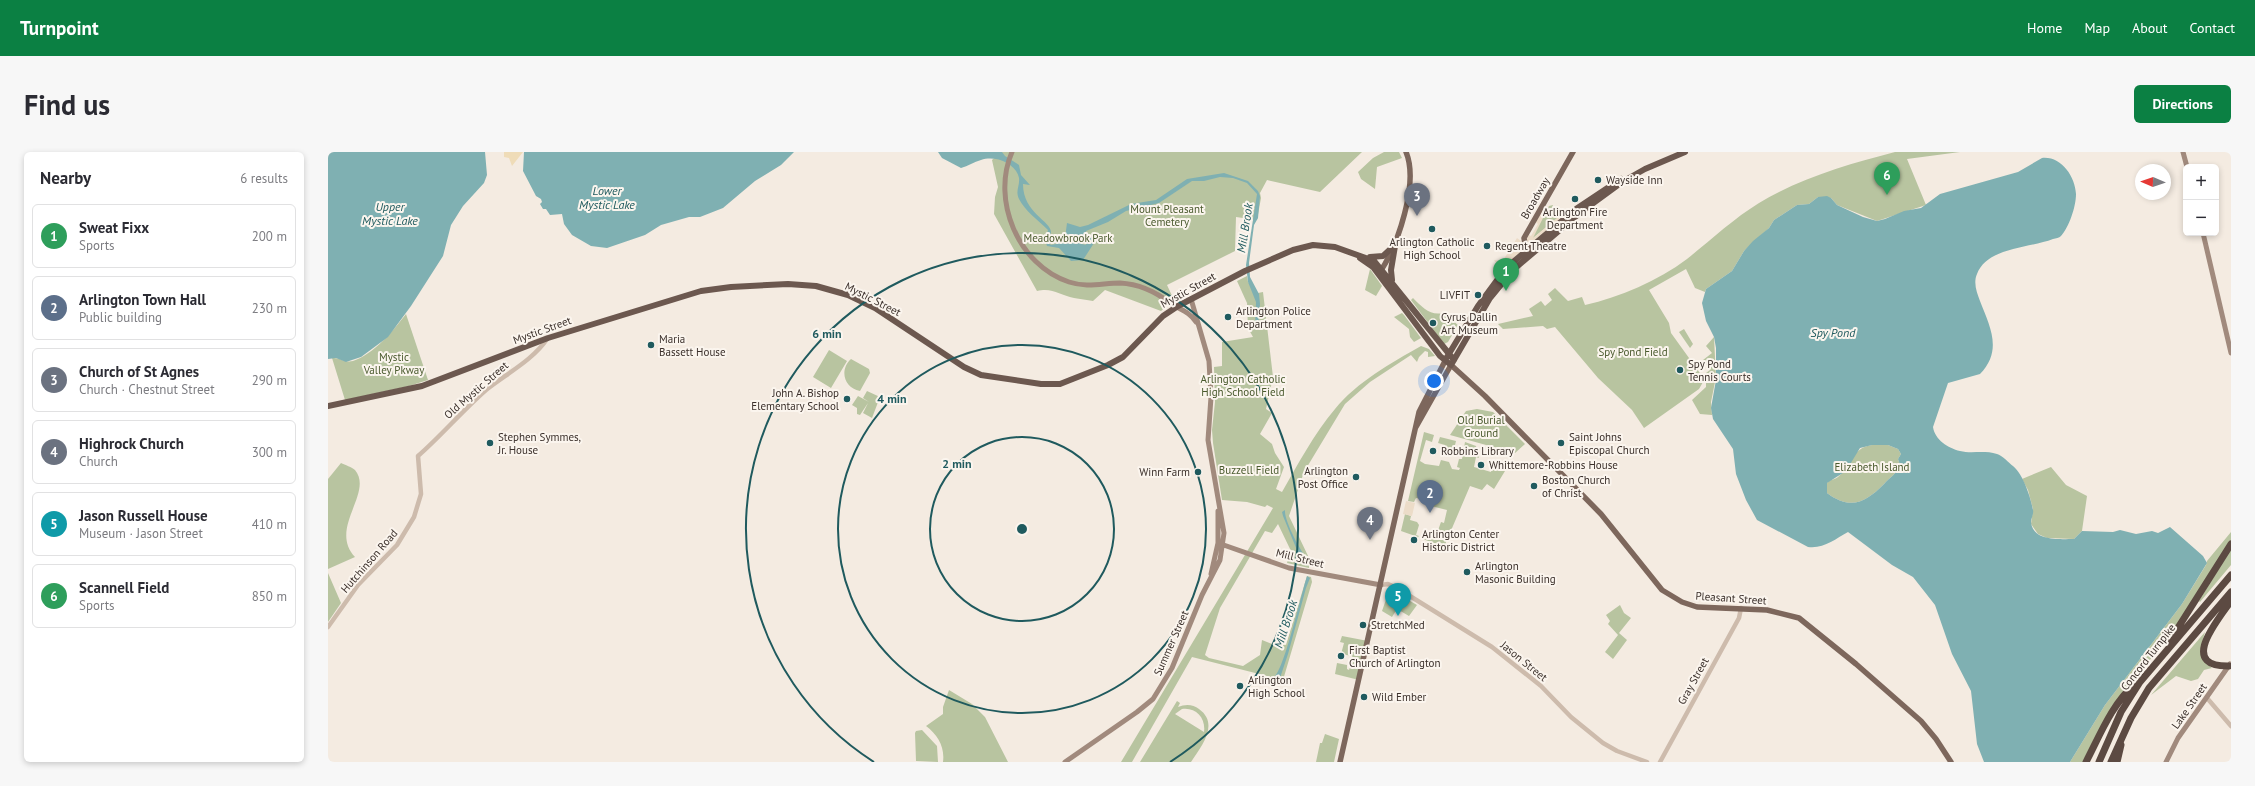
<!DOCTYPE html>
<meta charset="utf-8">
<style>
body{margin:0;font-family:"PT Sans",sans-serif;background:#f7f7f7;color:#2b2b33}
.controls{position:absolute;right:12px;top:12px;display:grid;overflow:hidden;border-radius:6px;box-shadow:0 2px 6px #0003}
.controls button{width:36px;height:36px;display:grid;place-items:center;padding:0;border:0;border-bottom:1px solid #e1e1e2;background:#fff;color:#2b2b33;font:20px sans-serif}
.compass{position:absolute;left:1807px;top:12px;width:36px;height:36px;border-radius:50%;background:#fff;box-shadow:0 2px 6px #0003;rotate:272deg}
.you{position:absolute;left:1106px;top:229px;width:14px;height:14px;margin:-10px;border:3px solid #fff;border-radius:50%;background:#1a73e8;box-shadow:0 0 0 6px #1a73e833}
.badge{display:grid;place-items:center;width:26px;height:26px;border-radius:50%;background:#0b8043;color:#fff;font-size:13px;font-weight:700}
.pin{position:absolute;translate:-50% -33px;filter:drop-shadow(0 1px 2px #0008)}
.pin::after{content:'';position:absolute;top:21px;width:14px;height:12px;background:inherit;clip-path:polygon(0 0,100% 0,50% 100%)}
.list{margin:0;padding:0;list-style:none}
h2{display:flex;justify-content:space-between;align-items:center;height:52px;margin:0;padding:0 16px;font-size:17px}
h2 small{font-size:13px;font-weight:400;color:#7c7c81}
.list li{display:grid;grid-template-columns:26px 1fr auto;gap:12px;align-items:center;box-sizing:border-box;height:64px;margin:0 8px 8px;padding:0 8px;border:1px solid #e1e1e2;border-radius:6px}
.list b{display:block;font-size:15px;white-space:nowrap}
.list p{margin:0;font-size:13px;white-space:nowrap;color:#7c7c81}
.list em{font-size:13px;font-style:normal;color:#7c7c81}
.map{position:relative;flex:none;width:1903px;height:610px;overflow:hidden;border-radius:6px}
header{display:flex;align-items:center;gap:24px;box-sizing:border-box;height:56px;padding:0 20px;background:#0b8043;color:#fff}
header strong{font-size:19px}
nav{display:flex;gap:22px;margin-inline-start:auto;font-size:14px}
.intro{display:flex;align-items:center;justify-content:space-between;box-sizing:border-box;height:96px;padding:0 24px}
h1{margin:0;font-size:28px}
.button{padding:10px 18px;border-radius:6px;background:#0b8043;color:#fff;font-size:14px;font-weight:700}
main{display:flex;gap:24px;padding:0 24px}
aside{flex:1;background:#fff;border-radius:6px;box-shadow:0 2px 6px #0003}
.map>svg:first-child{display:block}
.green{fill:#b8c4a0;fill-rule:evenodd}
.sand{fill:#efdcb8}
.plaza{fill:#ecdcc8}
.water{fill:#7fb0b2;fill-rule:evenodd}
.lines{fill:none;stroke-linecap:round;stroke-linejoin:round}
.tertiary{stroke:#cdbbac;stroke-width:4.5}
.secondary{stroke:#a18a7d;stroke-width:5}
.primary{stroke:#7d675c;stroke-width:5.5}
.trunk{stroke:#6c584f;stroke-width:6}
.motorway{stroke:#5c4a42;stroke-width:7}
.ring{fill:none;stroke:#1f5a5e;stroke-width:2}
.poi-dot{fill:#1f5a5e;stroke:#fbf5ee;stroke-width:1.5}
.labels{text-anchor:middle;stroke-width:4;stroke-linejoin:round;paint-order:stroke}
.poi-label{font-size:11px;fill:#3b302b;stroke:#fbf5ee;text-anchor:start}
.street-label{font-size:11px;fill:#3b302b;stroke:#fbf5ee}
.park-label{font-size:11px;fill:#4a5a2e;stroke:#fbf5ee}
.water-label{font-size:12px;font-style:italic;fill:#1f5a5e;stroke:#fbf5ee}
.centre{fill:#1f5a5e;stroke:#fbf5ee;stroke-width:2}
.ring-label{font-size:12px;text-anchor:middle;font-weight:bold;fill:#1f5a5e;stroke:#fbf5ee;stroke-width:4;stroke-linejoin:round;paint-order:stroke}
</style>
<header>
<strong>Turnpoint</strong>
<nav><a>Home</a><a>Map</a><a>About</a><a>Contact</a></nav>
</header>
<div class="intro"><h1>Find us</h1><a class="button">Directions</a></div>
<main>
<aside>
<h2>Nearby<small>6 results</small></h2>
<ul class="list">
<li><span class="badge" style="background:#2e9e5b">1</span><div><b>Sweat Fixx</b><p>Sports</p></div><em>200 m</em></li>
<li><span class="badge" style="background:#5c6f8a">2</span><div><b>Arlington Town Hall</b><p>Public building</p></div><em>230 m</em></li>
<li><span class="badge" style="background:#6b7280">3</span><div><b>Church of St Agnes</b><p>Church · Chestnut Street</p></div><em>290 m</em></li>
<li><span class="badge" style="background:#6b7280">4</span><div><b>Highrock Church</b><p>Church</p></div><em>300 m</em></li>
<li><span class="badge" style="background:#0f9aa8">5</span><div><b>Jason Russell House</b><p>Museum · Jason Street</p></div><em>410 m</em></li>
<li><span class="badge" style="background:#2e9e5b">6</span><div><b>Scannell Field</b><p>Sports</p></div><em>850 m</em></li>
</ul>
</aside>
<div class="map">
<svg width="1903" height="610" viewBox="0 0 1903 610">
<rect width="100%" height="100%" fill="#f4ebe1"/>
<path class="green" d="M 673,0 L 1034,0 L 992,40 L 939,28 L 932,41 L 933,46 L 929,68 L 908,65 L 907,99 L 839,133 L 846,148 L 833,159 L 777,138 L 765,149 C 759,148 752,147 746,146 C 732,143 724,135 709,139 L 666,62 L 667,45 L 670,35 L 664,8 Z
M 1056,0 L 1071,0 L 1074,6 L 1049,15 L 1047,37 L 1033,27 L 1030,20 L 1045,6 Z
M 1567,0 L 1632,0 L 1579,7 L 1598,53 L 1549,69 L 1509,53 L 1503,46 L 1490,45 L 1481,52 L 1469,53 L 1446,68 L 1441,76 L 1416,99 L 1404,119 L 1378,137 L 1377,140 L 1367,136 L 1358,117 L 1321,138 L 1341,171 L 1343,181 L 1374,224 L 1375,230 L 1371,237 L 1316,276 L 1304,258 L 1270,226 L 1227,175 L 1219,177 L 1215,174 L 1175,177 L 1170,172 L 1205,164 L 1201,157 L 1213,149 L 1217,154 L 1224,148 L 1220,142 L 1227,136 L 1240,149 L 1254,145 L 1257,153 C 1292,145 1330,129 1359,107 C 1383,88 1405,67 1431,51 C 1472,26 1521,12 1567,0 Z
M 1225,53 L 1224,58 L 1231,61 L 1230,66 L 1205,86 L 1204,85 L 1221,54 Z
M 1042,117 L 1054,134 L 1048,144 L 1037,138 Z
M 919,124 L 920,130 L 930,141 L 935,140 L 945,225 L 938,257 L 944,261 L 932,282 L 944,292 L 947,301 L 956,315 L 948,337 L 954,340 C 970,312 986,282 1007,257 C 1029,230 1063,211 1093,194 L 1101,197 L 1107,204 L 1100,205 L 1100,200 L 1097,199 L 1091,205 L 1089,210 L 1083,203 L 1042,230 L 1017,252 L 976,320 L 961,364 L 981,406 L 981,416 L 959,411 L 963,399 L 950,372 L 944,381 L 937,379 L 892,456 L 877,503 L 881,506 L 915,514 L 932,503 L 934,488 L 952,495 L 953,492 L 958,493 L 979,424 L 983,425 L 984,430 L 955,528 L 864,505 L 804,610 L 793,610 L 945,356 L 939,353 L 937,355 L 919,350 L 894,348 L 885,291 L 884,278 L 887,250 L 886,215 L 894,214 L 894,190 L 925,185 L 920,176 L 919,151 L 909,129 Z
M 1085,146 C 1094,155 1102,164 1115,161 L 1130,173 L 1120,190 L 1116,192 L 1083,148 Z
M 1074,161 L 1076,163 L 1093,186 L 1086,190 L 1082,185 L 1081,177 L 1066,165 Z
M 78,162 L 100,228 L 81,234 L 17,248 L 4,206 C 12,205 16,211 25,209 C 46,202 65,179 78,162 Z
M 1356,177 L 1365,192 L 1362,196 L 1351,180 Z
M 1386,185 L 1388,225 L 1383,250 L 1384,263 L 1372,262 L 1364,248 L 1378,235 L 1378,221 L 1382,218 L 1375,208 L 1384,201 L 1378,194 Z
M 501,198 L 519,209 L 503,236 L 485,225 Z
M 523,207 L 541,217 L 542,221 L 532,239 C 516,236 511,218 523,207 Z
M 539,239 L 552,245 L 544,266 L 535,261 L 540,251 L 532,263 L 529,262 L 529,256 L 524,253 L 530,244 L 541,250 L 535,246 Z
M 1149,257 L 1165,260 L 1197,292 L 1187,301 L 1122,283 L 1138,259 Z
M 1096,280 L 1106,283 L 1104,290 L 1098,288 L 1092,309 L 1097,312 L 1111,314 L 1113,308 L 1121,310 L 1124,317 L 1131,318 L 1132,316 L 1129,315 L 1131,307 L 1134,307 L 1137,290 L 1148,294 L 1151,306 L 1148,305 L 1146,315 L 1163,320 L 1164,315 L 1177,319 L 1166,337 L 1159,332 L 1154,338 L 1142,334 L 1116,395 L 1095,387 L 1105,386 L 1108,384 L 1113,370 L 1116,371 L 1119,358 L 1099,353 L 1100,348 L 1088,346 L 1086,350 L 1080,349 Z
M 1112,285 L 1128,289 L 1125,301 L 1116,298 L 1117,293 L 1110,291 Z
M 1544,293 L 1560,293 L 1570,297 L 1573,302 L 1570,307 L 1572,313 C 1569,322 1562,325 1556,332 C 1538,350 1523,359 1499,341 L 1499,331 C 1502,327 1506,328 1510,325 C 1524,314 1523,296 1544,293 Z
M 13,311 C 17,313 24,315 27,318 C 46,341 0,376 27,405 L 0,417 L 0,327 Z
M 1723,315 L 1738,333 L 1759,344 L 1754,379 L 1746,387 L 1719,386 L 1710,382 L 1703,372 L 1705,357 L 1700,338 L 1694,327 Z
M 1077,362 L 1083,364 L 1082,368 L 1089,370 L 1091,373 L 1088,383 L 1091,384 L 1090,385 L 1073,379 Z
M 1903,380 L 1903,388 L 1878,430 L 1847,476 L 1792,546 L 1756,610 L 1742,610 L 1777,553 L 1854,452 L 1878,413 L 1879,409 Z
M 1903,396 L 1903,413 L 1872,450 L 1871,449 Z
M 0,421 L 13,451 L 0,470 Z
M 1061,439 L 1065,439 L 1089,453 L 1081,464 L 1069,457 L 1064,465 L 1054,459 Z
M 1292,453 L 1296,461 L 1303,466 L 1291,481 L 1299,488 L 1285,507 L 1277,500 L 1290,483 L 1280,472 L 1282,469 L 1278,463 Z
M 1877,480 L 1874,491 L 1877,510 L 1884,516 L 1876,518 L 1870,527 L 1863,529 L 1848,524 L 1823,543 Z
M 1014,484 L 1040,489 L 1031,528 L 1007,522 L 1009,511 L 1019,513 L 1019,517 L 1021,518 L 1023,512 L 1027,509 L 1024,504 L 1013,502 L 1016,491 L 1012,490 Z
M 621,538 L 644,552 L 657,565 L 680,610 L 615,610 C 617,595 610,583 598,574 L 615,562 L 615,555 Z
M 849,549 L 852,551 L 850,555 C 857,552 865,552 871,557 C 892,572 873,595 863,610 L 812,610 ZM 854,557 C 868,555 878,566 876,580 L 847,562 Z
M 594,578 L 609,594 L 610,610 L 588,609 L 587,581 L 588,579 Z
M 997,582 L 1011,587 L 1006,610 L 988,610 L 992,591 L 994,591 Z"/>
<path class="sand" d="M 176,0 L 195,0 L 184,14 L 181,6 L 176,5 Z"/>
<path class="plaza" d="M 1216,54 L 1221,54 L 1205,86 L 1229,66 L 1230,59 L 1232,58 L 1233,62 L 1230,69 L 1201,93 L 1198,87 L 1201,83 L 1203,84 L 1210,72 L 1207,70 L 1218,56 Z
M 1189,86 L 1193,89 L 1194,99 L 1177,114 L 1171,115 L 1166,108 L 1173,109 L 1176,107 Z
M 1078,349 L 1087,351 L 1084,364 L 1075,362 Z"/>
<path class="water" d="M 0,0 L 157,0 L 159,23 L 156,31 L 135,54 L 123,73 L 115,104 L 83,154 L 60,185 L 33,205 L 18,210 L 8,206 L 0,207 Z
M 196,0 L 466,0 L 453,13 L 427,29 L 395,56 L 372,65 L 361,65 L 333,73 L 317,83 L 279,96 L 263,94 L 244,83 L 236,72 L 234,62 L 222,63 L 218,57 L 215,57 L 212,52 L 214,50 L 213,47 L 208,44 L 195,19 Z
M 610,0 L 674,0 L 677,4 L 691,13 L 693,23 L 702,33 L 695,32 C 695,61 723,69 723,80 C 723,83 720,87 720,90 L 723,93 L 728,92 L 737,86 L 739,71 L 752,75 L 760,73 L 803,52 L 828,48 L 859,27 L 896,21 L 920,29 L 930,39 L 932,44 L 930,66 L 926,73 L 921,111 L 922,125 L 931,142 L 932,152 L 930,177 L 927,178 L 927,174 L 928,150 L 920,130 L 918,113 L 929,42 L 919,31 L 905,26 L 892,25 L 876,29 L 864,29 L 831,51 L 798,59 L 780,70 L 758,79 L 754,92 L 758,93 L 757,90 L 764,84 L 768,85 L 768,88 L 755,108 L 743,109 L 731,96 L 719,94 L 717,88 L 720,78 C 709,67 697,59 691,47 C 687,39 692,34 691,26 C 688,11 667,3 653,8 C 646,10 640,14 633,16 L 614,6 Z
M 1714,6 C 1733,4 1747,24 1748,42 C 1748,55 1741,75 1733,84 C 1731,86 1728,86 1725,87 C 1702,96 1659,95 1649,122 C 1645,131 1649,141 1652,149 C 1662,175 1675,198 1652,222 L 1620,231 L 1605,275 C 1607,288 1620,296 1632,299 C 1643,302 1656,298 1669,302 C 1674,303 1681,311 1685,314 C 1695,322 1703,346 1705,358 C 1706,362 1703,366 1703,370 C 1705,390 1732,387 1746,387 L 1754,379 L 1785,380 L 1792,378 L 1808,382 L 1824,379 L 1830,381 L 1842,375 L 1875,404 L 1879,411 L 1854,452 L 1777,553 L 1742,610 L 1656,610 L 1649,592 L 1643,539 L 1624,502 L 1607,453 L 1585,425 L 1564,413 L 1520,380 C 1507,387 1496,397 1480,395 L 1429,368 L 1418,348 L 1408,322 L 1405,297 L 1385,267 L 1383,256 L 1388,228 L 1388,196 L 1386,185 L 1378,169 L 1374,151 L 1378,137 L 1404,119 L 1416,99 L 1425,89 L 1441,76 L 1446,68 L 1469,53 L 1481,52 L 1490,45 L 1499,44 L 1503,46 L 1509,53 L 1535,65 L 1549,69 L 1557,67 L 1576,59 L 1593,56 L 1612,42 L 1690,20 ZM 1544,293 L 1560,293 L 1570,297 L 1573,302 L 1570,307 L 1572,313 C 1569,322 1562,325 1556,332 C 1538,350 1523,359 1499,341 L 1499,331 L 1518,319 L 1532,296 Z
M 957,358 C 956,369 973,400 980,408 L 979,414 L 973,408 L 955,364 L 954,360 Z
M 979,424 L 982,426 L 978,436 L 960,502 L 952,526 L 947,524 C 957,514 973,443 979,424 Z"/>
<g class="lines">
<path class="tertiary" d="M 1053,433 L 1060,432 L 1069,436 L 1164,495 L 1213,534 L 1243,565 L 1275,591 L 1289,599 L 1319,610
M 0,475 L 30,433 L 69,393 L 86,365 L 93,342 L 90,304 C 114,283 134,259 158,238 C 178,222 205,208 219,187
M 1879,546 L 1903,574
M 1332,610 L 1411,466 L 1413,456"/>
<path class="secondary" d="M 684,0 C 663,48 690,113 741,130 C 759,136 775,131 792,131 C 811,132 828,140 842,151 C 852,158 861,159 868,170
M 1855,0 L 1859,15
M 1875,81 L 1903,201
M 890,391 L 961,416 L 1053,433
M 883,422 L 890,391 L 890,359
M 737,610 L 809,560 L 825,547 L 844,516 L 874,443 L 892,408 L 896,381 L 880,288 L 883,245 L 881,209 L 863,147
M 1838,610 L 1850,586 L 1902,512"/>
<path class="primary" d="M 1201,101 L 1198,98 L 1196,86 L 1245,0
M 1052,120 C 1070,93 1091,31 1078,0
M 1088,275 L 1123,213 L 1157,244 L 1273,362 L 1334,438 L 1354,450 L 1369,455 L 1439,458 L 1471,466 L 1528,512 L 1593,569 L 1608,587 L 1623,610
M 1012,610 L 1091,260 L 1117,209"/>
<path class="trunk" d="M 1042,105 L 1055,104 L 1067,93
M 1032,106 L 1045,115 L 1112,204 L 1123,213 L 1162,146 L 1185,118 L 1253,60 L 1294,30 L 1317,17 L 1357,0
M 1064,128 L 1063,118 L 1067,94
M 1119,205 L 1150,154 L 1178,116 L 1248,57 L 1293,27
M 0,254 L 94,234 L 220,186 L 373,139 L 403,135 L 460,132 L 488,134 L 520,143 L 547,156 L 636,215 L 653,223 L 713,232 L 732,232 L 780,213 L 795,205 L 835,164 L 850,154 L 917,119 L 965,98 L 985,93 L 1007,95 L 1046,109 L 1126,208"/>
<path class="motorway" d="M 1841,490 L 1903,392
M 1901,514 C 1850,515 1889,469 1903,449
M 1758,610 C 1772,583 1784,552 1807,532
M 1771,610 L 1793,560 L 1812,530 L 1903,423
M 1783,610 L 1803,566 L 1821,536 L 1903,440
M 1789,610 L 1793,593"/>
</g>
<g class="ring">
<circle cx="694" cy="377" r="92"/>
<circle cx="694" cy="377" r="184"/>
<path d="M546 610A276 276 0 1 1 842 610"/>
</g>
<g class="poi-dot">
<circle cx="1270" cy="28" r="4"/>
<circle cx="1247" cy="47" r="4"/>
<circle cx="1104" cy="77" r="4"/>
<circle cx="1159" cy="94" r="4"/>
<circle cx="1150" cy="143" r="4"/>
<circle cx="900" cy="165" r="4"/>
<circle cx="1105" cy="171" r="4"/>
<circle cx="323" cy="193" r="4"/>
<circle cx="1352" cy="218" r="4"/>
<circle cx="519" cy="247" r="4"/>
<circle cx="162" cy="291" r="4"/>
<circle cx="1233" cy="291" r="4"/>
<circle cx="1105" cy="299" r="4"/>
<circle cx="1153" cy="313" r="4"/>
<circle cx="870" cy="320" r="4"/>
<circle cx="1028" cy="325" r="4"/>
<circle cx="1206" cy="334" r="4"/>
<circle cx="1086" cy="388" r="4"/>
<circle cx="1139" cy="420" r="4"/>
<circle cx="1035" cy="473" r="4"/>
<circle cx="1013" cy="504" r="4"/>
<circle cx="912" cy="534" r="4"/>
<circle cx="1036" cy="545" r="4"/>
</g>
<g class="labels">
<g class="poi-label">
<text x="1278" y="32">Wayside Inn</text>
<text x="1247" y="64" text-anchor="middle">Arlington Fire<tspan x="1247" dy="13">Department</tspan></text>
<text x="1104" y="94" text-anchor="middle">Arlington Catholic<tspan x="1104" dy="13">High School</tspan></text>
<text x="1167" y="98">Regent Theatre</text>
<text x="1142" y="147" text-anchor="end">LIVFIT</text>
<text x="908" y="163">Arlington Police<tspan x="908" dy="13">Department</tspan></text>
<text x="1113" y="169">Cyrus Dallin<tspan x="1113" dy="13">Art Museum</tspan></text>
<text x="331" y="191">Maria<tspan x="331" dy="13">Bassett House</tspan></text>
<text x="1360" y="216">Spy Pond<tspan x="1360" dy="13">Tennis Courts</tspan></text>
<text x="511" y="245" text-anchor="end">John A. Bishop<tspan x="511" dy="13">Elementary School</tspan></text>
<text x="170" y="289">Stephen Symmes,<tspan x="170" dy="13">Jr. House</tspan></text>
<text x="1241" y="289">Saint Johns<tspan x="1241" dy="13">Episcopal Church</tspan></text>
<text x="1113" y="303">Robbins Library</text>
<text x="1161" y="317">Whittemore-Robbins House</text>
<text x="1020" y="323" text-anchor="end">Arlington<tspan x="1020" dy="13">Post Office</tspan></text>
<text x="862" y="324" text-anchor="end">Winn Farm</text>
<text x="1214" y="332">Boston Church<tspan x="1214" dy="13">of Christ</tspan></text>
<text x="1094" y="386">Arlington Center<tspan x="1094" dy="13">Historic District</tspan></text>
<text x="1147" y="418">Arlington<tspan x="1147" dy="13">Masonic Building</tspan></text>
<text x="1043" y="477">StretchMed</text>
<text x="1021" y="502">First Baptist<tspan x="1021" dy="13">Church of Arlington</tspan></text>
<text x="920" y="532">Arlington<tspan x="920" dy="13">High School</tspan></text>
<text x="1044" y="549">Wild Ember</text>
</g>
<g class="street-label">
<text transform="translate(1207 46) rotate(-60)" y="4">Broadway</text>
<text transform="translate(860 138) rotate(-29)" y="4">Mystic Street</text>
<text transform="translate(545 147) rotate(27)" y="4">Mystic Street</text>
<text transform="translate(214 178) rotate(-20)" y="4">Mystic Street</text>
<text transform="translate(148 238) rotate(-41)" y="4">Old Mystic Street</text>
<text transform="translate(972 406) rotate(14)" y="4">Mill Street</text>
<text transform="translate(41 409) rotate(-49)" y="4">Hutchinson Road</text>
<text transform="translate(1403 446) rotate(4)" y="4">Pleasant Street</text>
<text transform="translate(843 491) rotate(-66)" y="4">Summer Street</text>
<text transform="translate(1820 505) rotate(-52)" y="4">Concord Turnpike</text>
<text transform="translate(1196 509) rotate(39)" y="4">Jason Street</text>
<text transform="translate(1365 529) rotate(-61)" y="4">Gray Street</text>
<text transform="translate(1861 554) rotate(-55)" y="4">Lake Street</text>
</g>
<g class="park-label">
<text x="839" y="61">Mount Pleasant<tspan x="839" dy="13">Cemetery</tspan></text>
<text x="740" y="90">Meadowbrook Park</text>
<text x="1305" y="204">Spy Pond Field</text>
<text x="66" y="209">Mystic<tspan x="66" dy="13">Valley Pkway</tspan></text>
<text x="915" y="231">Arlington Catholic<tspan x="915" dy="13">High School Field</tspan></text>
<text x="1153" y="272">Old Burial<tspan x="1153" dy="13">Ground</tspan></text>
<text x="1544" y="319">Elizabeth Island</text>
<text x="921" y="322">Buzzell Field</text>
</g>
<g class="water-label">
<text x="279" y="43">Lower<tspan x="279" dy="14">Mystic Lake</tspan></text>
<text x="62" y="59">Upper<tspan x="62" dy="14">Mystic Lake</tspan></text>
<text transform="translate(917 76) rotate(-81)" y="4">Mill Brook</text>
<text x="1505" y="185">Spy Pond</text>
<text transform="translate(958 472) rotate(-72)" y="4">Mill Brook</text>
</g>
</g>
<circle cx="694" cy="377" r="6" class="centre"/>
<g class="ring-label">
<text x="499" y="186">6 min</text>
<text x="564" y="251">4 min</text>
<text x="629" y="316">2 min</text>
</g>
</svg>
<div class="controls">
<button>+</button>
<button>−</button>
</div>
<svg class="compass" viewBox="-18 -18 36 36"><path d="M0-13l5 13h-10z" fill="#e53935"/><path d="M0 13l5-13h-10z" fill="#7c7c81"/></svg>
<div class="you"></div>
<div class="pin badge" style="left:1178px;top:139px;background:#2e9e5b">1</div>
<div class="pin badge" style="left:1102px;top:361px;background:#5c6f8a">2</div>
<div class="pin badge" style="left:1089px;top:64px;background:#6b7280">3</div>
<div class="pin badge" style="left:1042px;top:388px;background:#6b7280">4</div>
<div class="pin badge" style="left:1070px;top:464px;background:#0f9aa8">5</div>
<div class="pin badge" style="left:1559px;top:43px;background:#2e9e5b">6</div>
</div>
</main>
